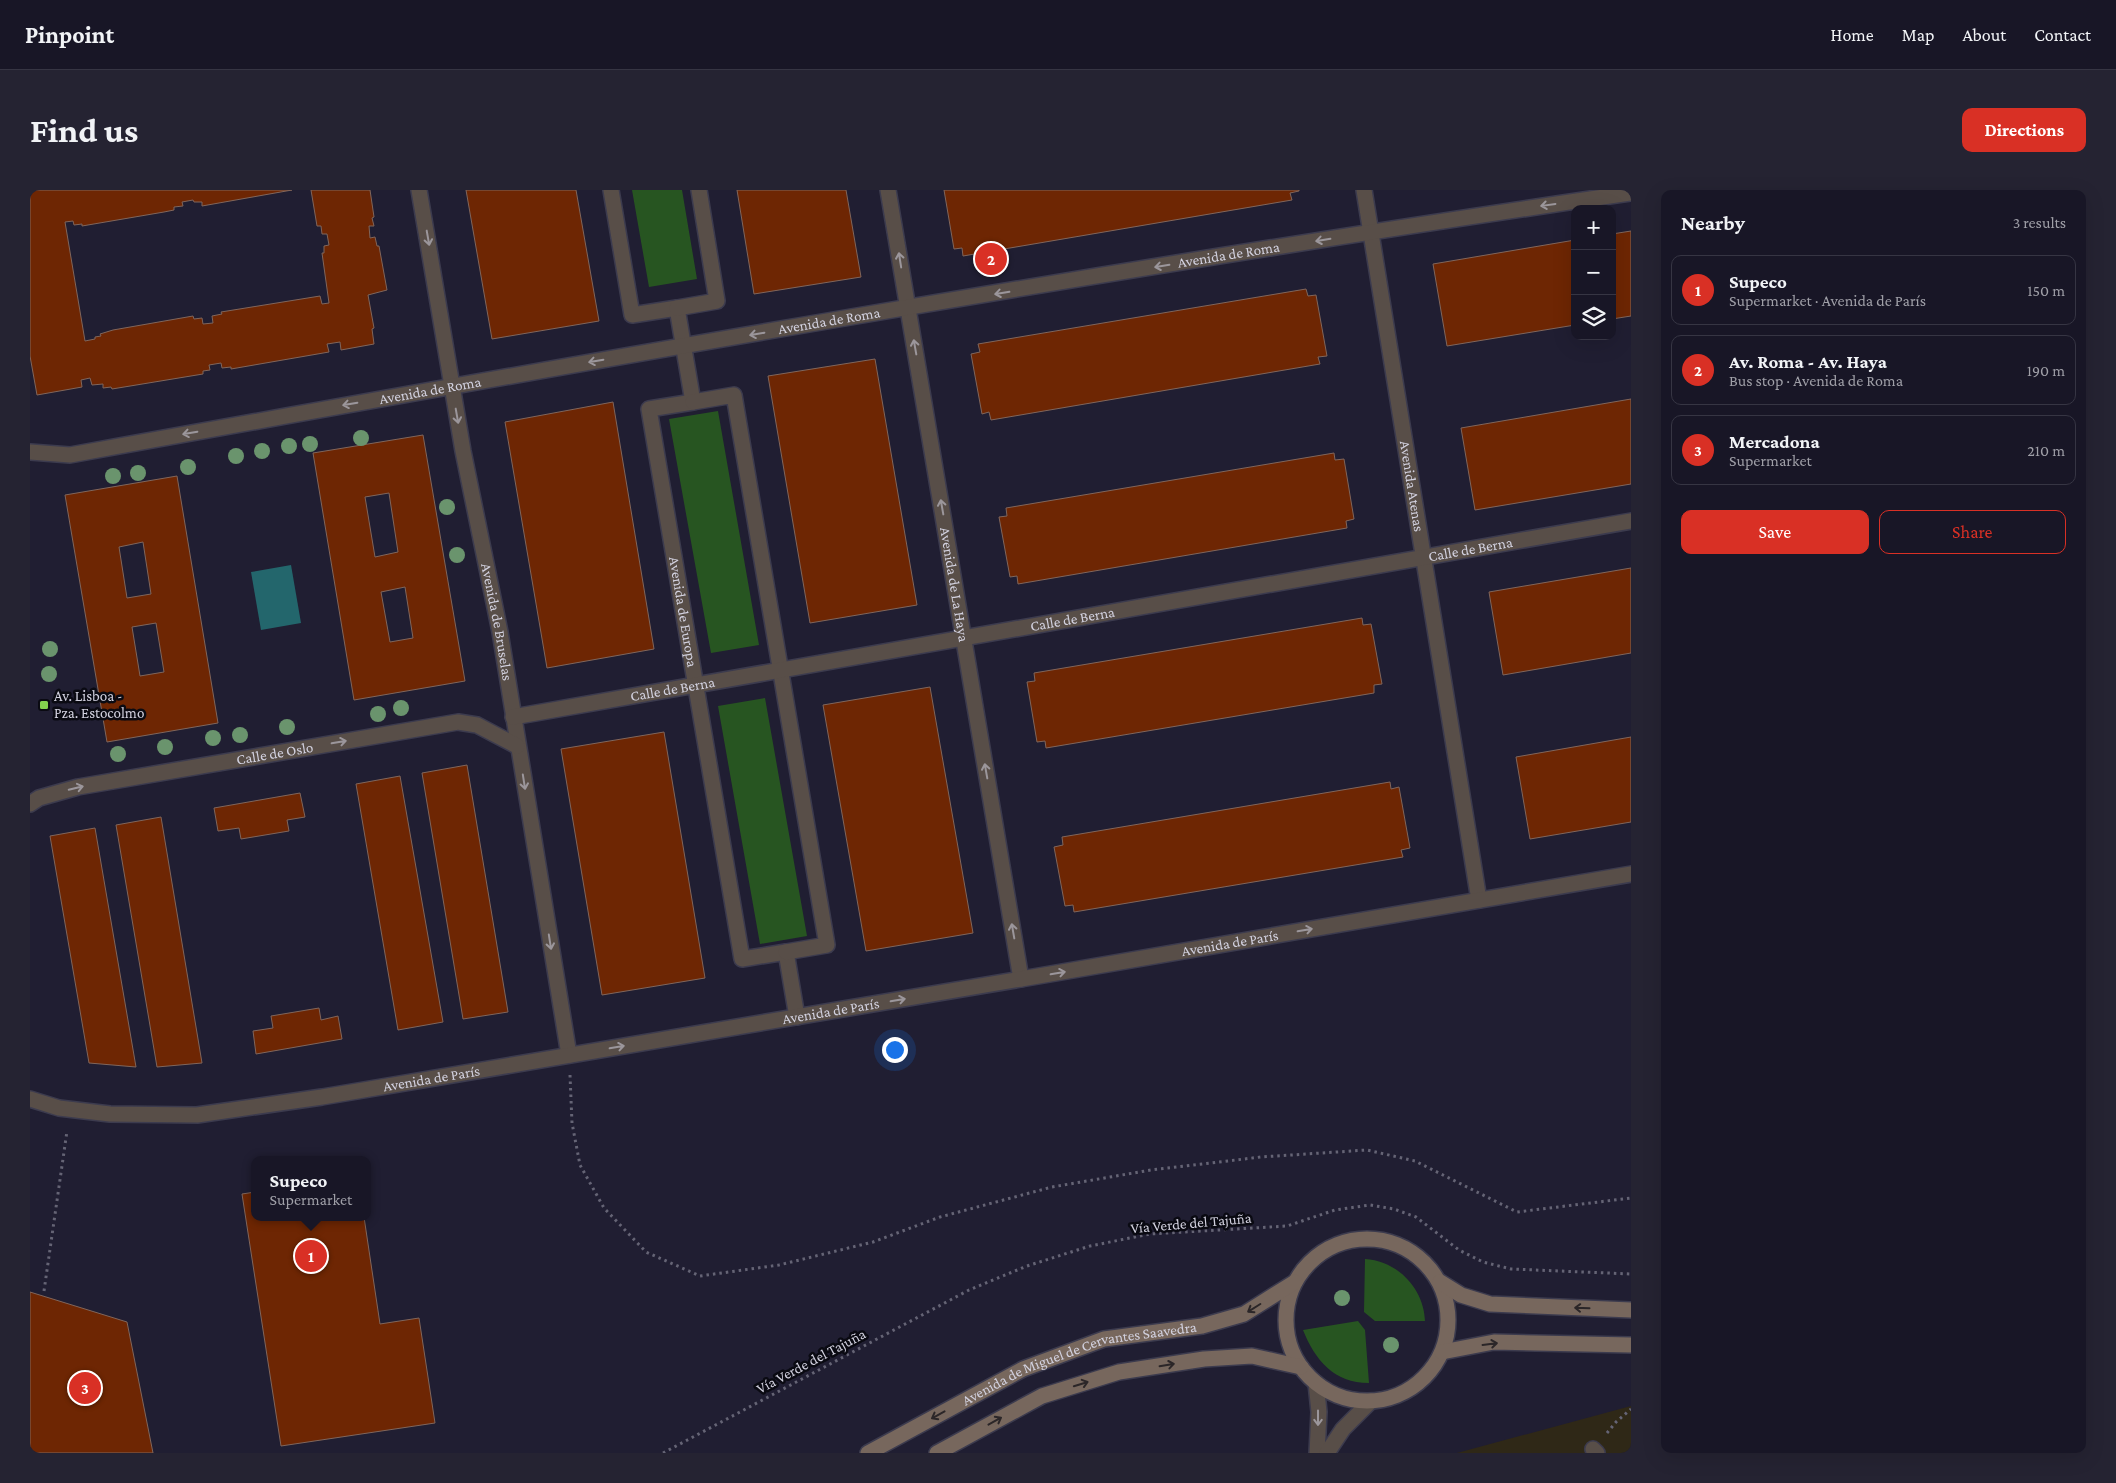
<!DOCTYPE html>
<meta charset="utf-8">
<style>
body{margin:0;font-family:"Crimson Pro",serif;background:#252332;color:#f1f3f6}
.controls{position:absolute;right:15px;top:15px;display:grid;overflow:hidden;border-radius:10px;box-shadow:0 5px 20px #0002}
.controls button{width:45px;height:45px;display:grid;place-items:center;padding:0;border:0;border-bottom:1px solid #363543;background:#181626;color:#f1f3f6;font:25px sans-serif}
.you{position:absolute;left:864px;top:859px;width:18px;height:18px;margin:-12px;border:4px solid #fff;border-radius:50%;background:#1a73e8;box-shadow:0 0 0 8px #1a73e833}
.badge{display:grid;place-items:center;width:32px;height:32px;border-radius:50%;background:#d93025;color:#fff;font-size:16px;font-weight:700}
.pin{position:absolute;translate:-50% -50%;border:2px solid #fff;box-shadow:0 1px 5px #0006}
.popup{position:absolute;left:221px;top:966px;width:120px;height:65px;box-sizing:border-box;display:grid;place-content:center;border-radius:10px;background:#181626;filter:drop-shadow(0 1px 4px #0005);font-size:16px;white-space:nowrap;color:#9f9fa7}
.popup b{font-size:19px;color:#f1f3f6}
.popup::after{content:'';position:absolute;left:50%;top:100%;margin-left:-10px;border:10px solid transparent;border-top-color:#181626}
.list{margin:0;padding:0;list-style:none}
h2{display:flex;justify-content:space-between;align-items:center;height:65px;margin:0;padding:0 20px;font-size:21px}
h2 small{font-size:16px;font-weight:400;color:#9f9fa7}
.list li{display:grid;grid-template-columns:32px 1fr auto;gap:15px;align-items:center;box-sizing:border-box;height:70px;margin:0 10px 10px;padding:0 10px;border:1px solid #363543;border-radius:10px}
.list b{display:block;font-size:19px;white-space:nowrap}
.list p{margin:0;font-size:16px;white-space:nowrap;color:#9f9fa7}
.list em{font-size:16px;font-style:normal;color:#9f9fa7}
.actions{display:flex;gap:10px;padding:15px 20px}
.actions a{flex:1;padding:11px 0;border:1px solid #d93025;border-radius:10px;text-align:center;font-size:18px;color:#d93025}
.actions .main{background:#d93025;color:#fff}
.icon{flex:none;width:28px;height:28px;fill:none;stroke:currentColor;stroke-width:2;stroke-linecap:round;stroke-linejoin:round}
.map{position:relative;flex:none;width:1601px;height:1263px;overflow:hidden;border-radius:10px}
header{display:flex;align-items:center;gap:30px;box-sizing:border-box;height:70px;padding:0 25px;background:#181626;border-bottom:1px solid #363543}
header strong{font-size:24px}
nav{display:flex;gap:28px;margin-inline-start:auto;font-size:18px}
.intro{display:flex;align-items:center;justify-content:space-between;box-sizing:border-box;height:120px;padding:0 30px}
h1{margin:0;font-size:35px}
.button{padding:12px 22px;border-radius:10px;background:#d93025;color:#fff;font-size:18px;font-weight:700}
main{display:flex;gap:30px;padding:0 30px}
aside{flex:1;background:#181626;border-radius:10px;box-shadow:0 5px 20px #0002}
.map>svg:first-child{display:block}
.industrial{fill:#2f2817}
.green{fill:#275521}
.water{fill:#23666c}
.building{fill:#6e2603;stroke:#80665c;fill-rule:evenodd}
.lines{fill:none;stroke-linecap:round;stroke-linejoin:round}
.street-casing{stroke:#3c3b4e;stroke-width:18}
.secondary-casing{stroke:#3c3b4e;stroke-width:18}
.path{stroke:#656475;stroke-width:3;stroke-dasharray:2.5 4;stroke-linecap:butt}
.street{stroke:#584e48;stroke-width:15}
.secondary{stroke:#77675d;stroke-width:15}
.tree{fill:#6a946d}
.oneway{stroke:#9b969b}
.oneway2{stroke:#2b2628}
.poi-dot{fill:#83d04e;stroke:#0a0a12;stroke-width:2}
.labels{text-anchor:middle;stroke-width:5;stroke-linejoin:round;paint-order:stroke}
.street-label{font-size:15px;fill:#d2d1df;stroke:#0a0a12}
.poi-label{font-size:15px;fill:#d2d1df;stroke:#0a0a12;text-anchor:start}
</style>
<header>
<strong>Pinpoint</strong>
<nav><a>Home</a><a>Map</a><a>About</a><a>Contact</a></nav>
</header>
<div class="intro"><h1>Find us</h1><a class="button">Directions</a></div>
<main>
<div class="map">
<svg width="1601" height="1263" viewBox="0 0 1601 1263">
<rect width="100%" height="100%" fill="#201e32"/>
<path class="industrial" d="M 1601,1216 L 1601,1263 L 1427,1263 Z"/>
<path class="green" d="M 602,0 L 652,0 L 667,89 L 619,97 Z
M 688,221 L 729,455 L 681,463 L 639,229 Z
M 735,508 L 777,746 L 730,754 L 688,516 Z
M 1335,1069 C 1368,1071 1394,1099 1395,1131 L 1345,1131 L 1334,1122 Z
M 1328,1131 L 1335,1140 L 1339,1193 C 1304,1193 1285,1170 1273,1140 Z"/>
<path class="water" d="M 261,375 L 271,433 L 231,440 L 221,382 Z"/>
<path class="building" d="M 0,0 L 262,0 L 172,16 L 172,12 L 164,12 L 163,10 L 152,12 L 153,16 L 144,17 L 144,20 L 134,22 L 52,36 L 52,34 L 44,35 L 43,31 L 35,32 L 55,151 L 65,149 L 65,147 L 71,146 L 70,144 L 83,140 L 163,126 L 164,129 L 172,128 L 173,134 L 183,133 L 182,126 L 192,124 L 191,122 L 290,106 L 292,114 L 299,113 L 292,63 L 294,63 L 294,56 L 299,55 L 297,44 L 292,44 L 291,36 L 287,36 L 281,0 L 340,0 L 344,27 L 342,28 L 344,36 L 339,36 L 340,48 L 345,47 L 347,56 L 349,56 L 357,100 L 338,105 L 344,138 L 342,139 L 344,154 L 311,160 L 310,152 L 297,154 L 299,162 L 201,179 L 201,177 L 192,178 L 191,173 L 179,175 L 180,180 L 173,181 L 173,184 L 82,199 L 81,197 L 73,198 L 73,194 L 62,195 L 60,188 L 51,190 L 52,197 L 7,205 L 0,166 Z
M 436,0 L 546,0 L 569,131 L 462,149 Z
M 707,0 L 816,0 L 831,87 L 724,104 Z
M 914,0 L 1269,0 L 1269,1 L 1260,3 L 1262,10 L 933,66 L 932,58 L 924,59 Z
M 1601,41 L 1601,126 L 1582,129 L 1582,44 Z
M 1545,50 L 1545,135 L 1417,156 L 1403,74 Z
M 1276,99 L 1278,106 L 1286,105 L 1297,166 L 1288,167 L 1290,174 L 961,230 L 959,222 L 952,224 L 941,164 L 950,162 L 948,154 Z
M 845,169 L 887,415 L 780,433 L 738,186 Z
M 1601,209 L 1601,294 L 1445,320 L 1431,238 Z
M 583,212 L 624,459 L 517,478 L 475,232 Z
M 393,245 L 435,491 L 324,510 L 283,263 ZM 359,303 L 368,362 L 345,367 L 335,307 ZM 375,397 L 383,448 L 360,452 L 351,402 Z
M 1304,263 L 1305,270 L 1314,269 L 1324,329 L 1316,331 L 1317,338 L 988,394 L 987,386 L 980,387 L 969,327 L 977,326 L 976,318 Z
M 147,286 L 188,533 L 77,552 L 35,305 ZM 113,352 L 121,404 L 97,408 L 89,357 ZM 126,433 L 134,482 L 110,486 L 102,437 Z
M 1601,378 L 1601,463 L 1473,485 L 1459,402 Z
M 1332,428 L 1333,435 L 1341,434 L 1352,494 L 1344,495 L 1344,503 L 1016,558 L 1015,551 L 1007,552 L 997,492 L 1005,491 L 1004,483 Z
M 900,497 L 943,743 L 836,761 L 793,515 Z
M 634,542 L 675,788 L 572,805 L 531,559 Z
M 1601,547 L 1601,632 L 1500,649 L 1486,567 Z
M 437,575 L 478,822 L 433,829 L 392,583 Z
M 370,586 L 413,832 L 368,840 L 326,594 Z
M 1360,592 L 1361,599 L 1369,597 L 1380,658 L 1371,660 L 1373,667 L 1044,722 L 1043,715 L 1035,716 L 1024,657 L 1033,655 L 1032,647 Z
M 270,603 L 275,627 L 257,630 L 259,641 L 211,649 L 209,638 L 188,641 L 184,618 Z
M 131,627 L 172,873 L 127,877 L 86,635 Z
M 65,638 L 106,877 L 59,873 L 20,646 Z
M 289,818 L 291,830 L 308,826 L 312,849 L 226,864 L 223,841 L 243,838 L 241,826 Z
M 225,1002 L 225,1027 L 334,1027 L 350,1134 L 389,1128 L 405,1233 L 251,1256 L 212,1004 Z
M 0,1102 L 97,1132 L 123,1263 L 0,1263 Z"/>
<g class="lines">
<defs>
<g id="street">
<path id="s1" d="M 389,0 L 433,261 L 470,442 L 539,865"/>
<path id="s2" d="M 581,0 L 602,125 L 647,118 L 663,212 L 619,219 L 712,769 L 756,762 L 767,827"/>
<path id="s3" d="M 858,0 L 991,789"/>
<path id="s4" d="M 1334,0 L 1449,710"/>
<path d="M 647,118 L 687,111 L 669,0"/>
<path d="M 663,212 L 704,205 L 797,755 L 756,762"/>
<path id="s5" d="M 0,262 L 40,265 C 559,171 1079,79 1601,3"/>
<path id="s6" d="M 483,527 L 1601,331"/>
<path id="s7" d="M 0,614 L 9,608 L 48,597 L 428,532 L 447,535 L 487,556"/>
<path id="s8" d="M 0,909 L 29,918 L 80,924 L 167,925 L 292,907 L 991,789 L 1601,684"/>
<path d="M 1286,1193 L 1289,1222 L 1287,1263"/>
<path d="M 1563,1259 L 1567,1263"/>
<path d="M 1297,1263 L 1313,1239 L 1341,1211"/>
</g>
<g id="secondary">
<circle cx="1337" cy="1130" r="81"/>
<path d="M 1410,1092 L 1431,1105 L 1460,1114 L 1601,1120"/>
<path d="M 1412,1162 L 1464,1152 L 1601,1155"/>
<path id="s9" d="M 838,1263 L 993,1179 L 1074,1149 L 1172,1136 L 1214,1124 L 1265,1092"/>
<path d="M 907,1263 L 1012,1206 L 1089,1182 L 1174,1169 L 1222,1166 L 1271,1177"/>
</g>
</defs>
<use href="#street" class="street-casing"/>
<use href="#secondary" class="secondary-casing"/>
<path class="path" d="M 540,885 L 542,933 L 550,975 L 574,1018 L 616,1062 L 670,1086 L 749,1075 L 843,1052 L 910,1027 L 1022,997 L 1121,980 L 1231,967 L 1337,960 L 1385,971 L 1487,1022 L 1601,1008
M 14,1101 L 37,941
M 1577,1243 L 1586,1232 L 1601,1219
M 633,1263 L 939,1100 L 997,1076 L 1060,1056 L 1120,1044 L 1257,1036 L 1305,1020 L 1340,1015 L 1364,1019 L 1386,1027 L 1429,1060 L 1453,1072 L 1481,1079 L 1601,1084"/>
<use href="#street" class="street"/>
<use href="#secondary" class="secondary"/>
</g>
<g class="tree">
<circle cx="331" cy="248" r="8"/>
<circle cx="280" cy="254" r="8"/>
<circle cx="259" cy="256" r="8"/>
<circle cx="232" cy="261" r="8"/>
<circle cx="206" cy="266" r="8"/>
<circle cx="158" cy="277" r="8"/>
<circle cx="108" cy="283" r="8"/>
<circle cx="83" cy="286" r="8"/>
<circle cx="417" cy="317" r="8"/>
<circle cx="427" cy="365" r="8"/>
<circle cx="20" cy="459" r="8"/>
<circle cx="19" cy="484" r="8"/>
<circle cx="371" cy="518" r="8"/>
<circle cx="348" cy="524" r="8"/>
<circle cx="257" cy="537" r="8"/>
<circle cx="210" cy="545" r="8"/>
<circle cx="183" cy="548" r="8"/>
<circle cx="135" cy="557" r="8"/>
<circle cx="88" cy="564" r="8"/>
<circle cx="1312" cy="1108" r="8"/>
<circle cx="1361" cy="1155" r="8"/>
</g>
<defs><path id="oneway-shaft" d="M-6 0H5M1.5-3L5.5 0L1.5 3" fill="none" stroke-width="1.6" stroke-linecap="round" stroke-linejoin="round" transform="scale(1.25)"/></defs>
<g class="oneway">
<use href="#oneway-shaft" transform="translate(1518 15) rotate(172)"/>
<use href="#oneway-shaft" transform="translate(398 48) rotate(80)"/>
<use href="#oneway-shaft" transform="translate(1293 50) rotate(171)"/>
<use href="#oneway-shaft" transform="translate(870 70) rotate(-99)"/>
<use href="#oneway-shaft" transform="translate(1132 76) rotate(171)"/>
<use href="#oneway-shaft" transform="translate(972 103) rotate(171)"/>
<use href="#oneway-shaft" transform="translate(727 144) rotate(170)"/>
<use href="#oneway-shaft" transform="translate(885 157) rotate(-100)"/>
<use href="#oneway-shaft" transform="translate(566 171) rotate(170)"/>
<use href="#oneway-shaft" transform="translate(320 214) rotate(170)"/>
<use href="#oneway-shaft" transform="translate(427 226) rotate(80)"/>
<use href="#oneway-shaft" transform="translate(160 243) rotate(170)"/>
<use href="#oneway-shaft" transform="translate(912 317) rotate(-100)"/>
<use href="#oneway-shaft" transform="translate(309 552) rotate(-10)"/>
<use href="#oneway-shaft" transform="translate(956 581) rotate(-100)"/>
<use href="#oneway-shaft" transform="translate(494 592) rotate(81)"/>
<use href="#oneway-shaft" transform="translate(46 598) rotate(-14)"/>
<use href="#oneway-shaft" transform="translate(1275 740) rotate(-10)"/>
<use href="#oneway-shaft" transform="translate(983 741) rotate(-100)"/>
<use href="#oneway-shaft" transform="translate(520 752) rotate(81)"/>
<use href="#oneway-shaft" transform="translate(1028 783) rotate(-10)"/>
<use href="#oneway-shaft" transform="translate(868 810) rotate(-10)"/>
<use href="#oneway-shaft" transform="translate(587 857) rotate(-10)"/>
<use href="#oneway-shaft" transform="translate(1288 1228) rotate(90)"/>
</g>
<g class="oneway2">
<use href="#oneway-shaft" transform="translate(1224 1118) rotate(148)"/>
<use href="#oneway-shaft" transform="translate(1552 1118) rotate(-178)"/>
<use href="#oneway-shaft" transform="translate(1460 1154) rotate(-7)"/>
<use href="#oneway-shaft" transform="translate(1137 1175) rotate(-9)"/>
<use href="#oneway-shaft" transform="translate(1051 1194) rotate(-17)"/>
<use href="#oneway-shaft" transform="translate(908 1225) rotate(151)"/>
<use href="#oneway-shaft" transform="translate(965 1231) rotate(-29)"/>
</g>
<rect class="poi-dot" x="9" y="510" width="10" height="10" rx="2.5"/>
<g class="labels">
<g class="street-label">
<text dy="5" stroke="none"><textPath href="#s5" startOffset="1216">Avenida de Roma</textPath></text>
<text dy="5" stroke="none"><textPath href="#s5" startOffset="811">Avenida de Roma</textPath></text>
<text dy="5" stroke="none"><textPath href="#s5" startOffset="406">Avenida de Roma</textPath></text>
<text dy="5" stroke="none"><textPath href="#s4" startOffset="300">Avenida Atenas</textPath></text>
<text dy="5" stroke="none"><textPath href="#s6" startOffset="972">Calle de Berna</textPath></text>
<text dy="5" stroke="none"><textPath href="#s3" startOffset="400">Avenida de La Haya</textPath></text>
<text dy="5" stroke="none"><textPath href="#s2" startOffset="518">Avenida de Europa</textPath></text>
<text dy="5" stroke="none"><textPath href="#s6" startOffset="568">Calle de Berna</textPath></text>
<text dy="5" stroke="none"><textPath href="#s1" startOffset="439">Avenida de Bruselas</textPath></text>
<text dy="5" stroke="none"><textPath href="#s6" startOffset="162">Calle de Berna</textPath></text>
<text dy="5" stroke="none"><textPath href="#s7" startOffset="251">Calle de Oslo</textPath></text>
<text dy="5" stroke="none"><textPath href="#s8" startOffset="1216">Avenida de París</textPath></text>
<text dy="5" stroke="none"><textPath href="#s8" startOffset="811">Avenida de París</textPath></text>
<text dy="5" stroke="none"><textPath href="#s8" startOffset="406">Avenida de París</textPath></text>
<text transform="translate(1161 1033) rotate(-5)" y="5">Vía Verde del Tajuña</text>
<text transform="translate(781 1171) rotate(-28)" y="5">Vía Verde del Tajuña</text>
<text dy="5" stroke="none"><textPath href="#s9" startOffset="232">Avenida de Miguel de Cervantes Saavedra</textPath></text>
</g>
<g class="poi-label">
<text x="24" y="511">Av. Lisboa -<tspan x="24" dy="17">Pza. Estocolmo</tspan></text>
</g>
</g>
</svg>
<div class="controls">
<button>+</button>
<button>−</button>
<button><svg class="icon" aria-label="layers" viewBox="0 0 24 24"><path d="M12 4l9 5-9 5-9-5zM3 14l9 5 9-5"/></svg></button>
</div>
<div class="you"></div>
<div class="pin badge" style="left:281px;top:1066px">1</div>
<div class="popup"><b>Supeco</b>Supermarket</div>
<div class="pin badge" style="left:961px;top:69px">2</div>
<div class="pin badge" style="left:55px;top:1198px">3</div>
</div>
<aside>
<h2>Nearby<small>3 results</small></h2>
<ul class="list">
<li><span class="badge">1</span><div><b>Supeco</b><p>Supermarket · Avenida de París</p></div><em>150 m</em></li>
<li><span class="badge">2</span><div><b>Av. Roma - Av. Haya</b><p>Bus stop · Avenida de Roma</p></div><em>190 m</em></li>
<li><span class="badge">3</span><div><b>Mercadona</b><p>Supermarket</p></div><em>210 m</em></li>
</ul>
<div class="actions"><a class="main">Save</a><a>Share</a></div>
</aside>
</main>
